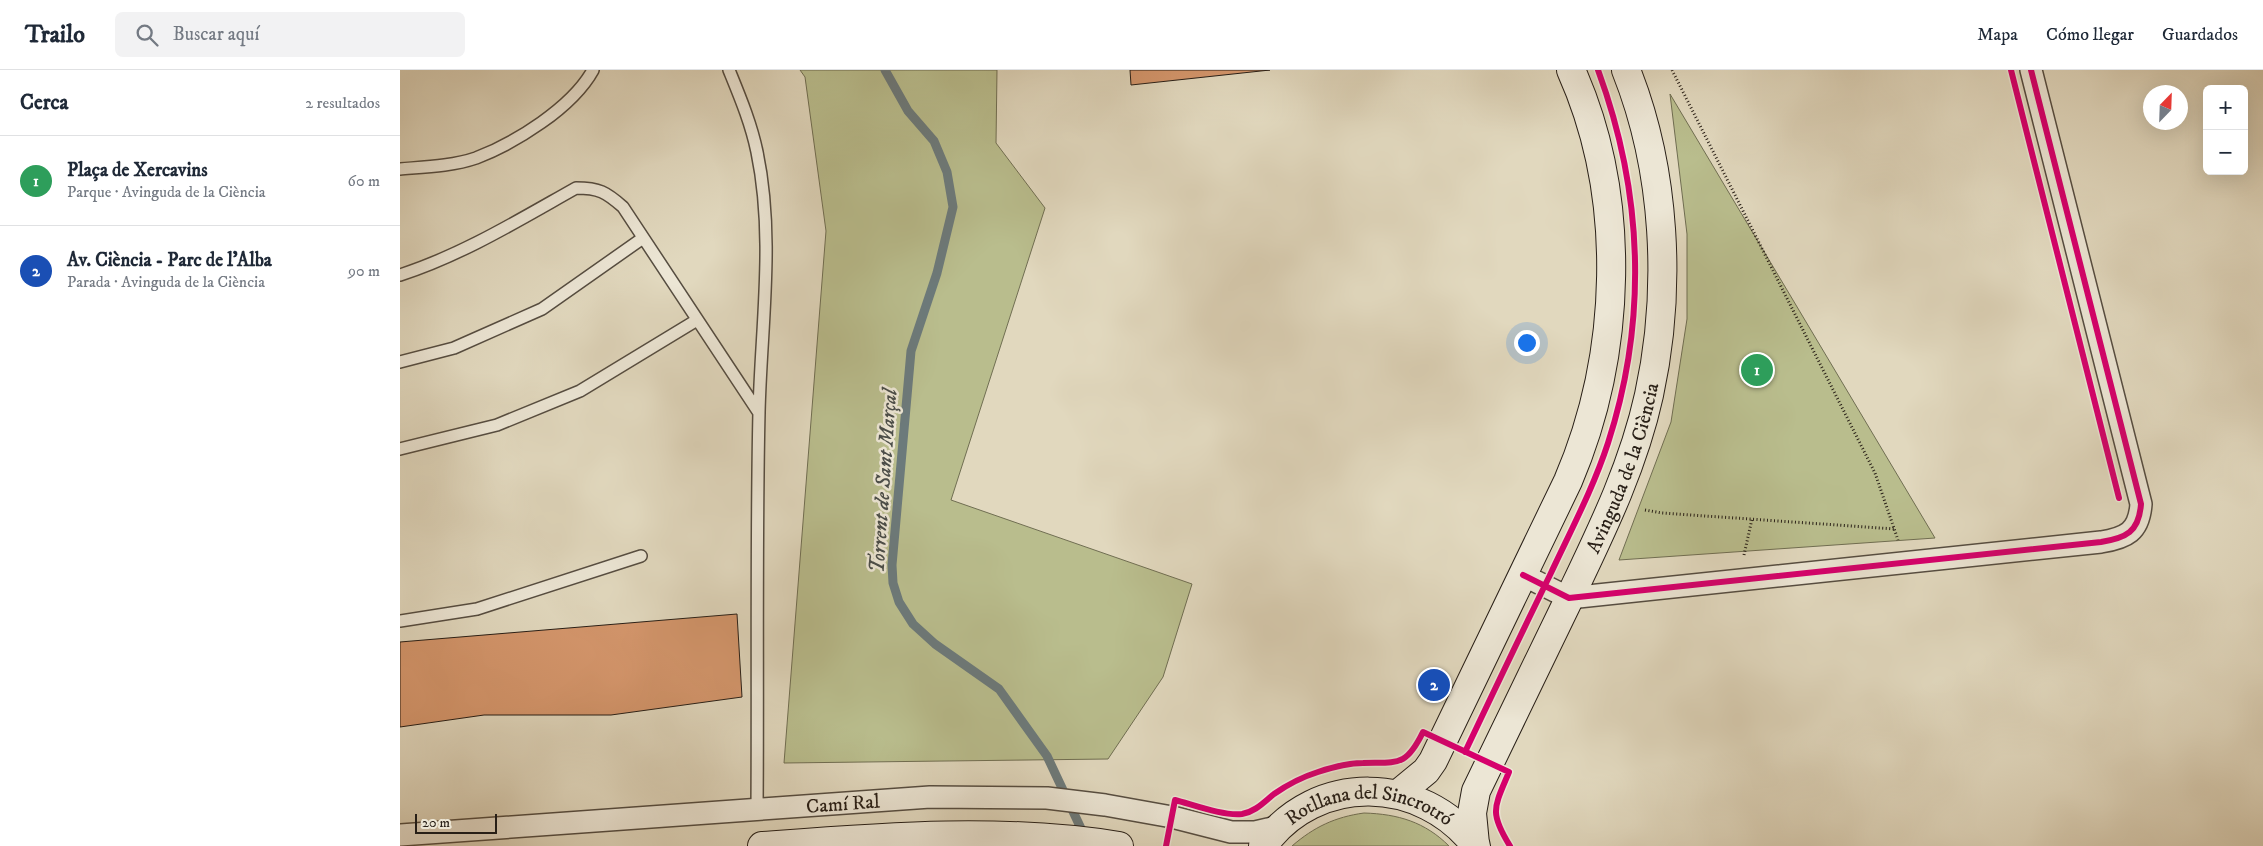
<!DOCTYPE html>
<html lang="es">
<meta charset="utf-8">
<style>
body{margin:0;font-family:"IM FELL DW Pica",serif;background:#f2f2f3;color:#1f2937}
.controls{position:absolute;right:15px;top:15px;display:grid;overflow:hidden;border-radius:8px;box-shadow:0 5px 20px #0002}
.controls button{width:45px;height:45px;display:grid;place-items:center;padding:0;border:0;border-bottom:1px solid #e0e1e3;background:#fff;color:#1f2937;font:25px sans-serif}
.compass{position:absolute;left:1743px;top:15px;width:45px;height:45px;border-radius:50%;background:#fff;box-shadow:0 5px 20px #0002;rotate:23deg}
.scale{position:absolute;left:15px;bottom:12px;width:82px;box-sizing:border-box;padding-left:5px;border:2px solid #281f17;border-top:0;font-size:14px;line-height:18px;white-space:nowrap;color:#281f17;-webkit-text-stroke:4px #ece6d5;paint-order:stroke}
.you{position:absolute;left:1126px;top:272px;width:18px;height:18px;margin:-12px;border:4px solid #fff;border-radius:50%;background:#1a73e8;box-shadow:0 0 0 8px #1a73e833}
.badge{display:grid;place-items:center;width:32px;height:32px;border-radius:50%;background:#8f2418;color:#fff;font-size:16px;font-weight:700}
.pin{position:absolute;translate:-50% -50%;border:2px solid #fff;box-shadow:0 1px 5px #0006}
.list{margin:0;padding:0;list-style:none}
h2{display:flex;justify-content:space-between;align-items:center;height:65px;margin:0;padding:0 20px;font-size:21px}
h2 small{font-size:16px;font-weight:400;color:#747a83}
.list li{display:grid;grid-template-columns:32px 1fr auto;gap:15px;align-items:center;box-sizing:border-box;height:90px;padding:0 20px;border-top:1px solid #e0e1e3}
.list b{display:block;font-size:19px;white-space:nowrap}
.list p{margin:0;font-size:16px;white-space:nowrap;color:#747a83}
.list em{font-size:16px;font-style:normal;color:#747a83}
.icon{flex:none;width:28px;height:28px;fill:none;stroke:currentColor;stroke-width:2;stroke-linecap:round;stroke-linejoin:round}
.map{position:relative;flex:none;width:1863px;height:776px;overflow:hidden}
header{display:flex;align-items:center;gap:30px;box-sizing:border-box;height:70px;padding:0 25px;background:#fff;border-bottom:1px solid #e0e1e3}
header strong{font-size:24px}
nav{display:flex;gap:28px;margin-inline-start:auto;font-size:18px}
.search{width:350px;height:45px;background:#f2f2f3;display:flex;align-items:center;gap:12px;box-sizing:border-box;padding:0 18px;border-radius:8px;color:#747a83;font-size:19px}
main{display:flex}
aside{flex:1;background:#fff}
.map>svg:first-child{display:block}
.green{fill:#b9bd8d;stroke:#706e52}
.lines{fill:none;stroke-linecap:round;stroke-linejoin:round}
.stream{stroke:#6c7a7b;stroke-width:9}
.building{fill:#d4966c;stroke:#281f17}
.lane-casing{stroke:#564d41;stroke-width:14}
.street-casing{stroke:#564d41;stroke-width:24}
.secondary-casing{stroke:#281f17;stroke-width:30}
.path{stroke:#281f17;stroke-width:3;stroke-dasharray:1 2.5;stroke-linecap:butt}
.lane{stroke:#ece6d5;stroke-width:11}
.street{stroke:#ece6d5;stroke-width:21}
.secondary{stroke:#ece6d5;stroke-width:28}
.cycleway-casing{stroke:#ece6d5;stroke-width:9}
.cycleway{stroke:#d6006c;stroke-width:6}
.labels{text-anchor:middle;stroke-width:5;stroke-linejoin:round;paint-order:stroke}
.street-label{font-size:20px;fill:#281f17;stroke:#ece6d5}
.water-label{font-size:21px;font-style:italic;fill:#4a4d49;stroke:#ece6d5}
</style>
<header>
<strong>Trailo</strong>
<div class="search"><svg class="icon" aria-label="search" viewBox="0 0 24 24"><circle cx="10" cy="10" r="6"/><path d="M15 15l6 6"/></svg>Buscar aquí</div>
<nav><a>Mapa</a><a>Cómo llegar</a><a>Guardados</a></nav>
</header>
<main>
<aside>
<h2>Cerca<small>2 resultados</small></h2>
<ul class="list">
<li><span class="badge" style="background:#2e9e5b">1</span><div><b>Plaça de Xercavins</b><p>Parque · Avinguda de la Ciència</p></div><em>60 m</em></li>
<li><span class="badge" style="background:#1a4fb4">2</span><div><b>Av. Ciència - Parc de l'Alba</b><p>Parada · Avinguda de la Ciència</p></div><em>90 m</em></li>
</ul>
</aside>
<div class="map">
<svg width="1863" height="776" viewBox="0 0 1863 776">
<rect width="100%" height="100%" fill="#e1d8be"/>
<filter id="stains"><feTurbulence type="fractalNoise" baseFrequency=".004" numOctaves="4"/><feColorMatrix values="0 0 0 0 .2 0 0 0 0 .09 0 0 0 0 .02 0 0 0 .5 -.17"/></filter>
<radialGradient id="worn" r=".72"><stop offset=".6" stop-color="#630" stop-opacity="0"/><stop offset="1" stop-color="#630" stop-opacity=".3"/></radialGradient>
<path class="green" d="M 400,0 L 597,0 L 596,73 L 645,138 L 551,430 L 792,514 L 763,607 L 708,689 L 384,693 L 426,161 L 405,7 Z
M 1270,24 L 1535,468 L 1219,490 L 1271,352 L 1287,249 L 1287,164 Z
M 964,743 C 998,744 1025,752 1049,776 L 892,776 C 914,757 935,747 964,743 Z"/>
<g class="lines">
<path class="stream" d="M 485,0 L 508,41 L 534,71 L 547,102 L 553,137 L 537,203 L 511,281 L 492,495 L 493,513 L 499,532 L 513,554 L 535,574 L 599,619 L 647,686 L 685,767"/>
</g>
<path class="building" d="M 730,0 L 870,0 L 731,15 Z
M 337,544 L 342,627 L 211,645 L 84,645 L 0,657 L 0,572 Z"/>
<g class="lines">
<defs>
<path id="lane" d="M 329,0 C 340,27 351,53 357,82 C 375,168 361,256 359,342 C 356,474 358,607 357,739
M 0,99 C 24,97 53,96 76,88 C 115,73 172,38 193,0
M 0,205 C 62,185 119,150 176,118 C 199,118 206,122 223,137 L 359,343
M 0,292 L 54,278 L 142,239 L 243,168
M 0,379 L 97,355 L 180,321 L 297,250
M 0,551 L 77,539 L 241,486"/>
<g id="street">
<path d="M 1123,505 L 1169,528 L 1701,472 C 1726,468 1739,462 1741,434 L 1631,0"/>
<path id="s1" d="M 0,765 L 530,727 L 647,728 L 705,735 L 772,747 L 831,762 L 855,762 L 881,756"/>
</g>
<g id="secondary">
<path d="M 998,724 L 1026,701 L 1033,691 L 1168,411 C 1222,285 1228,127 1171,0"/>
<path id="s2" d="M 1075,774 L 1072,743 L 1076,721 C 1107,658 1137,594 1168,531 C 1200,464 1233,398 1249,325 C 1272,220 1266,100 1226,0"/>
<path d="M 362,776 C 481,767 600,757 719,776"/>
<path id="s3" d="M 863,776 C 916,702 1022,705 1076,776"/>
</g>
</defs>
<use href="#lane" class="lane-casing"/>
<use href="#street" class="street-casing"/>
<use href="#secondary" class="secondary-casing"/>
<path class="path" d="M 1272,0 L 1475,403 L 1498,470
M 1245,440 L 1262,443 L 1495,459
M 1344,485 L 1352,449"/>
<use href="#lane" class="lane"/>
<use href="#street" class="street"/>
<use href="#secondary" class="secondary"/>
<defs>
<path id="cycleway" d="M 1611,0 L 1719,428
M 1123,505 L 1169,528 L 1701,472 C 1726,468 1739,462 1741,434 L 1631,0
M 1065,682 C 1093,623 1121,564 1150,505 C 1170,462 1193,419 1208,373 C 1248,249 1243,122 1198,0
M 766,776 L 775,730 C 794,735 823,746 842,744 C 855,742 864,732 874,724 C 887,715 902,707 918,702 C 933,697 947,693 963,693 C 998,692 1006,697 1023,662 L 1109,702 C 1094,738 1089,742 1110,776"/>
</defs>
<use href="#cycleway" class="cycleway-casing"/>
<use href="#cycleway" class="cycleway"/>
</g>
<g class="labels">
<g class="street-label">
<text dy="7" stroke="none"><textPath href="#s2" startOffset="409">Avinguda de la Ciència</textPath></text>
<text dy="7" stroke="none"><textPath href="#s1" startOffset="444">Camí Ral</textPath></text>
<text dy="7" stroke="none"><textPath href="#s3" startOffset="124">Rotllana del Sincrotró</textPath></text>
</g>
<g class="water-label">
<text transform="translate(483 411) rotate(-86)" y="7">Torrent de Sant Marçal</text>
</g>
</g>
<rect width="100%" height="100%" filter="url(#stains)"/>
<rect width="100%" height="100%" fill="url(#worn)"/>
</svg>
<div class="controls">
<button>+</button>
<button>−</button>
</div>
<svg class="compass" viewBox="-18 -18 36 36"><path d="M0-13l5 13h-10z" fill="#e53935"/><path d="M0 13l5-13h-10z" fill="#747a83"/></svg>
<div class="scale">20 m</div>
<div class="you"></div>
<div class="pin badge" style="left:1357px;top:300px;background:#2e9e5b">1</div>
<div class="pin badge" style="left:1034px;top:615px;background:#1a4fb4">2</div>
</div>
</main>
